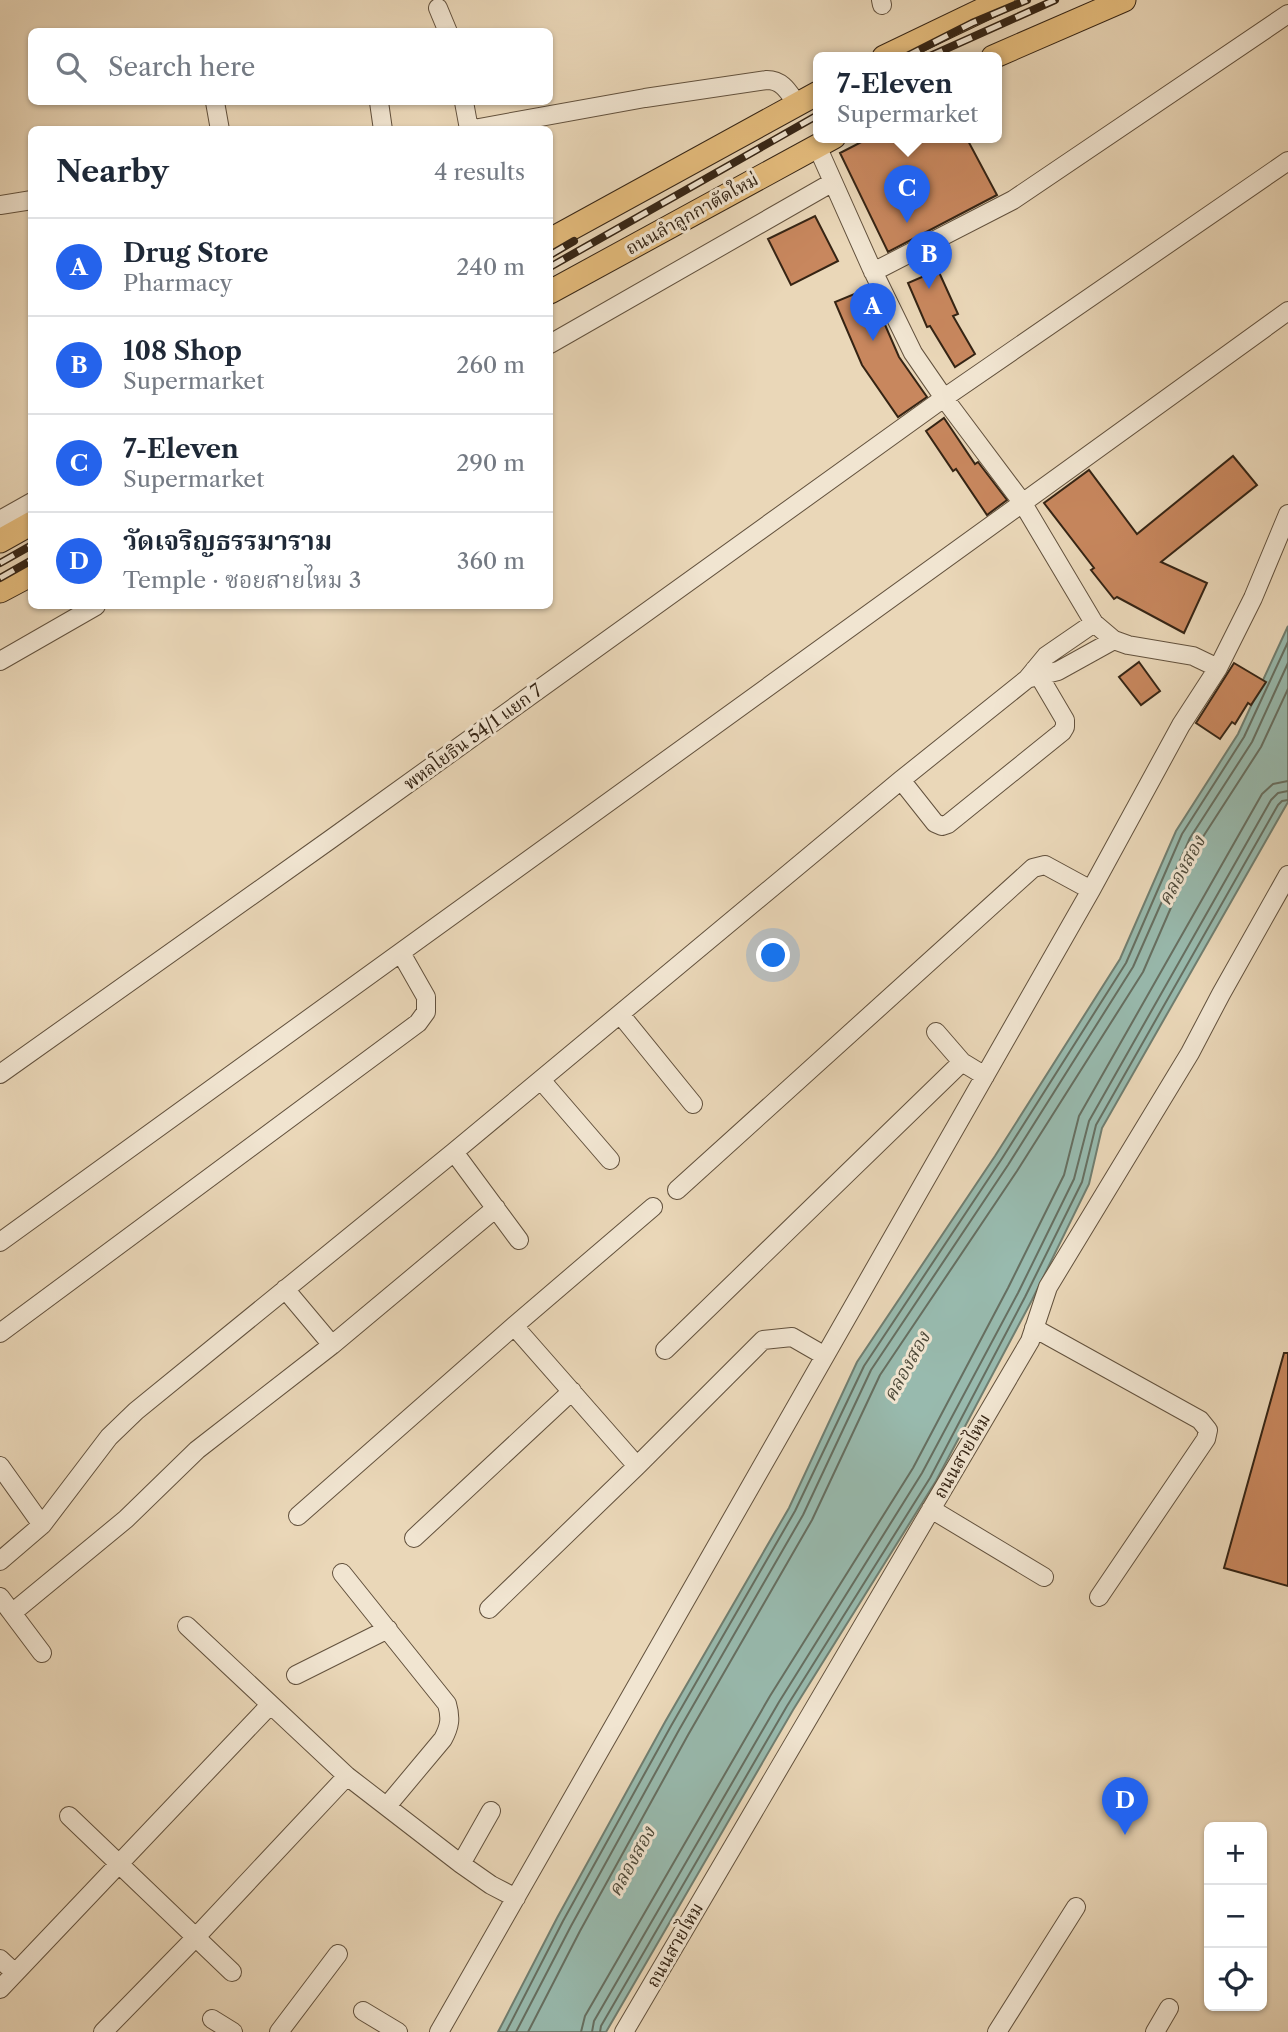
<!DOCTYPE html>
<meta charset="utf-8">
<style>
body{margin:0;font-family:"Libre Caslon Text","Noto Serif Thai",serif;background:#f6f6f7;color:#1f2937}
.controls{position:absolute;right:21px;bottom:21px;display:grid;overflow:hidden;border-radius:10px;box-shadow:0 2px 5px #0004}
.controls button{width:63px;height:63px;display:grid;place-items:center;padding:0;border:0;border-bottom:2px solid #e0e1e3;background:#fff;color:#1f2937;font:35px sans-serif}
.you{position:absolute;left:774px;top:956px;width:24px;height:24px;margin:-18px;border:5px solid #fff;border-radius:50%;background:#1a73e8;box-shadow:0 0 0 10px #1a73e833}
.badge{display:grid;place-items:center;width:46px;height:46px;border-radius:50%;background:#2563eb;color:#fff;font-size:23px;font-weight:700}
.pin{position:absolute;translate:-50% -58px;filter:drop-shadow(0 2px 4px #0008)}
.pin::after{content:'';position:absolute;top:37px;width:24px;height:21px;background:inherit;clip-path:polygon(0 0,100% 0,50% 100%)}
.popup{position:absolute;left:813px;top:52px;width:189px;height:91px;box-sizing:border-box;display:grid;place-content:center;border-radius:10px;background:#fff;filter:drop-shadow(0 2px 5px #0005);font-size:23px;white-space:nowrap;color:#747a83}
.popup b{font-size:26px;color:#1f2937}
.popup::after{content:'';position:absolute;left:50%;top:100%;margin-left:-14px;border:14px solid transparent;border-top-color:#fff}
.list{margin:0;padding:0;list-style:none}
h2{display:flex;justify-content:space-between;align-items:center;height:91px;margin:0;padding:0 28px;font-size:30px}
h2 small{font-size:23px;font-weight:400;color:#747a83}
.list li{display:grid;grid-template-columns:46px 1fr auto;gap:21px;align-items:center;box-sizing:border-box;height:98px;padding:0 28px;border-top:2px solid #e0e1e3}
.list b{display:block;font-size:26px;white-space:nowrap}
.list p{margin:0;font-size:23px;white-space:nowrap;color:#747a83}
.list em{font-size:23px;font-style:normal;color:#747a83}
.icon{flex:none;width:38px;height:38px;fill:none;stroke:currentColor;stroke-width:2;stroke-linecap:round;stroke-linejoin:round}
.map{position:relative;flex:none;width:1288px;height:2032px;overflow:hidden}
.search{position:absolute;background:#fff;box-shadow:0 2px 5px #0004;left:28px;top:28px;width:525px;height:77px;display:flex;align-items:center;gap:18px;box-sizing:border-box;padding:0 24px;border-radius:10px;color:#747a83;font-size:26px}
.panel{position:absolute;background:#fff;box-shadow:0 2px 5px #0004;left:28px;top:126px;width:525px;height:483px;border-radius:10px}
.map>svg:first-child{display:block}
.water{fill:#98baae;stroke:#707e70;stroke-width:2}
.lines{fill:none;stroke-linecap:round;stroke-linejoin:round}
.shore{stroke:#666f61;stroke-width:2}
.building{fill:#c8875e;stroke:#352414;stroke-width:2}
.minor-casing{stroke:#62513d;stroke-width:20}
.major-casing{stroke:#352414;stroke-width:25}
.minor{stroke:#f1e5d1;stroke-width:18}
.major{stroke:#e5bc7c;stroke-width:23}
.rail-casing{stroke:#352414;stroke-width:8}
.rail{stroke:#f1e5d1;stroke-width:5;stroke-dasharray:16;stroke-linecap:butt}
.labels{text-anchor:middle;stroke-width:6;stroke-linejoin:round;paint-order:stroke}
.street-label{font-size:18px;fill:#352414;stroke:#f1e5d1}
.water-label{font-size:19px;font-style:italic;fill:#4e4a3a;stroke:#f1e5d1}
</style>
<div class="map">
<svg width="1288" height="2032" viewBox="0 0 1288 2032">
<rect width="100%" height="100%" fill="#ead7b8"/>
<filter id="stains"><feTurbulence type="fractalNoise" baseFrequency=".00286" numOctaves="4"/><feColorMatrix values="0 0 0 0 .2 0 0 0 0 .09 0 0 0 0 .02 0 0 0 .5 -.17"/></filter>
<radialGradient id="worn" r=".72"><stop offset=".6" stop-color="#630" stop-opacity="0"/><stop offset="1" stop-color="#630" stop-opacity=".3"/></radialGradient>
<path class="water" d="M 1288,626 L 1288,802 L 1102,1128 L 1089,1184 L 1032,1300 L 936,1481 L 793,1710 L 606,2032 L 498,2032 L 557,1918 L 665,1722 L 789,1508 L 857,1362 L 995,1156 L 1120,959 L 1176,831 L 1238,734 Z"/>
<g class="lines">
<path class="shore" d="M 506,2032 L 563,1921 L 671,1726 L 795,1511 L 864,1366 L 1001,1160 L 1126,963 L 1182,834 L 1244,737 L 1288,642
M 516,2032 L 571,1926 L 679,1730 L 803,1515 L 871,1370 L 1008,1165 L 1133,967 L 1190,838 L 1252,742 L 1288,663
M 528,2032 L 580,1931 L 688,1735 L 812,1520 L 880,1375 L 1017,1171 L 1143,972 L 1199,843 L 1261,747 L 1288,689
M 581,2032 L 585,2016 L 770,1696 L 913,1468 L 1008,1288 L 1064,1175 L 1079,1116 L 1262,794 L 1273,784 L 1288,781
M 592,2032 L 594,2021 L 779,1702 L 922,1473 L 1018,1293 L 1074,1179 L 1089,1121 L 1271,800 L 1278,793 L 1288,791
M 600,2032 L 601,2026 L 787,1706 L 930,1478 L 1025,1297 L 1082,1182 L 1096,1125 L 1278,805 L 1282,801 L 1288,800"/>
</g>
<path class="building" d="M 871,137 L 966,137 L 997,195 L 888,252 L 840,153 Z
M 815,216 L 838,261 L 791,285 L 768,239 Z
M 938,270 L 958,314 L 953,316 L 975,354 L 955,367 L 930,326 L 927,327 L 908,283 Z
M 869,288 L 899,357 L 927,397 L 898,417 L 862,365 L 835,302 Z
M 944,418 L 975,464 L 978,462 L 1007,500 L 987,515 L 956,469 L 953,471 L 926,431 Z
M 1233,456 L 1257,485 L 1161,562 L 1207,583 L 1184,633 L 1117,597 L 1114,599 L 1091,570 L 1094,568 L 1044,503 L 1089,470 L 1137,534 Z
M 1139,662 L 1160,691 L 1141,705 L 1119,677 Z
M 1234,663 L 1266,682 L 1251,705 L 1248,703 L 1235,724 L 1232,722 L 1220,739 L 1196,723 Z
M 1284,1353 L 1288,1353 L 1288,1586 L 1224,1568 Z"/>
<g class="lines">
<defs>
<path id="minor" d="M 881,0 L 882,5
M 438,8 L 448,32
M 215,102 L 220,130
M 379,102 L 383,130
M 464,102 L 469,129
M 468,130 L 645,98 L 767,80 C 783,80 789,93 797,104
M 817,146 L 871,267 L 913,353 L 944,398 L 1022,502 L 1094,623 L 1114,640 L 1128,645 L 1193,656 L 1218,668
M 0,205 L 32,200
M 873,272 L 1013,200 L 1288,14
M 550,344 L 833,182
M 0,520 L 32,502
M 0,661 L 96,606
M 1030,678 L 1058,671 L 1114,640
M 901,780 L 935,823 L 942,826 L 948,824 L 1062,732 L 1065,727 L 1065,720 L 1035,669
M 620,1014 L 693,1104
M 936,1032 L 962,1062 L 985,1076
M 0,1074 L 331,839 L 944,398 L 1288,161
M 541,1080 L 610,1160
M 454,1152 L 519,1240
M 677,1190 L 1033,868 L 1045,865 L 1091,890
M 0,1242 L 1288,311
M 285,1289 L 332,1345
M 514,1326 L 637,1466
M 1034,1328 L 1200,1420 L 1208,1430 L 1206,1439 L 1099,1597
M 0,1333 L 418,1023 L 426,1012 L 426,997 L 401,953
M 665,1350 L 962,1062
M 0,1466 L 42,1525
M 931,1509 L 1044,1577
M 298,1516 L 514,1326 L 653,1207
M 414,1538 L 572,1391
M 0,1561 L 42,1525 L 109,1437 L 136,1411 L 454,1152 L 901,780 L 1027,679 L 1046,656 L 1094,623
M 342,1573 L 447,1704 C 451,1718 450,1726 443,1739 L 387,1806
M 0,1597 L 12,1613 L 126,1519 L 197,1450 L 332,1345 L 496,1208
M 489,1609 L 637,1466 L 763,1340 L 792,1337 L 825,1356
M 12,1613 L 42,1653
M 187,1626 L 347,1776 L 461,1864 L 491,1885 L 516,1898
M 296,1675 L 388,1629
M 69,1816 L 232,1972
M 461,1864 L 491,1811
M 0,1959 L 15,1973
M 0,1989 L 270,1705
M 363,2011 L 398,2032
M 212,2019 L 233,2032
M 103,2032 L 196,1937 L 347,1776
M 279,2032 L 338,1954
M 439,2032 L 1091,890 L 1181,725 L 1218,668 L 1253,598 L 1288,514
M 624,2032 L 1030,1341 L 1048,1287 L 1190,1053 L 1221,994 L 1288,875
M 997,2032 L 1076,1907
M 1155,2032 L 1169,2008"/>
<path id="major" d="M 884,57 L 1003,0
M 993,57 L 1124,0
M 550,240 L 818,93
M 550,292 L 834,137
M 0,541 L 32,523
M 0,591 L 32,574"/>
</defs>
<use href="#minor" class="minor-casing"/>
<use href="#major" class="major-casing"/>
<use href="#minor" class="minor"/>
<use href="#major" class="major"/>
<defs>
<path id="rail" d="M 905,57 L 972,23 L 1027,0
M 928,57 L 1055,0
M 550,255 L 574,241
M 550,267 L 818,115
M 0,563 L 32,545
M 0,578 L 32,560"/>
</defs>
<use href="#rail" class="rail-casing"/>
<use href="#rail" class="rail"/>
</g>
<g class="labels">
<g class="street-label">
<text transform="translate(692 214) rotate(-29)" y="6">ถนนลำลูกกาตัดใหม่</text>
<text transform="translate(473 737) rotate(-36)" y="6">พหลโยธิน 54/1 แยก 7</text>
<text transform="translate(962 1456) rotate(-60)" y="6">ถนนสายไหม</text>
<text transform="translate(675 1945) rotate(-60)" y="6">ถนนสายไหม</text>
</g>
<g class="water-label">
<text transform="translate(1181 870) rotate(-61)" y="7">คลองสอง</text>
<text transform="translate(906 1366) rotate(-61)" y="7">คลองสอง</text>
<text transform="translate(631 1861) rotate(-61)" y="7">คลองสอง</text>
</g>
</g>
<rect width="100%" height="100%" filter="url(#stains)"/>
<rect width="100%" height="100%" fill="url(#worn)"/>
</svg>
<div class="controls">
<button>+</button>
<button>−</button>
<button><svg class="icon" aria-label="locate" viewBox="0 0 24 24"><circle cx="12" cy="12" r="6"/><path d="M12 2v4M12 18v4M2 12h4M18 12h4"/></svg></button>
</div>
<div class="you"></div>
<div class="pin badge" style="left:873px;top:341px">A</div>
<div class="pin badge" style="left:929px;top:289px">B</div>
<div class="pin badge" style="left:907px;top:223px">C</div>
<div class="popup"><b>7-Eleven</b>Supermarket</div>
<div class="pin badge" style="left:1125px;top:1835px">D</div>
<div class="search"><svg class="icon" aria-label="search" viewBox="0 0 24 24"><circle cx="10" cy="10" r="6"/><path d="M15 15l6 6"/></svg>Search here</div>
<section class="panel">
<h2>Nearby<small>4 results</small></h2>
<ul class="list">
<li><span class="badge">A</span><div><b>Drug Store</b><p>Pharmacy</p></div><em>240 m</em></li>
<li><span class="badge">B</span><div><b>108 Shop</b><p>Supermarket</p></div><em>260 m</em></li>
<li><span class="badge">C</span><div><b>7-Eleven</b><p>Supermarket</p></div><em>290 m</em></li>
<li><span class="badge">D</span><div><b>วัดเจริญธรรมาราม</b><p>Temple · ซอยสายไหม 3</p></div><em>360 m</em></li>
</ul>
</section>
</div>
